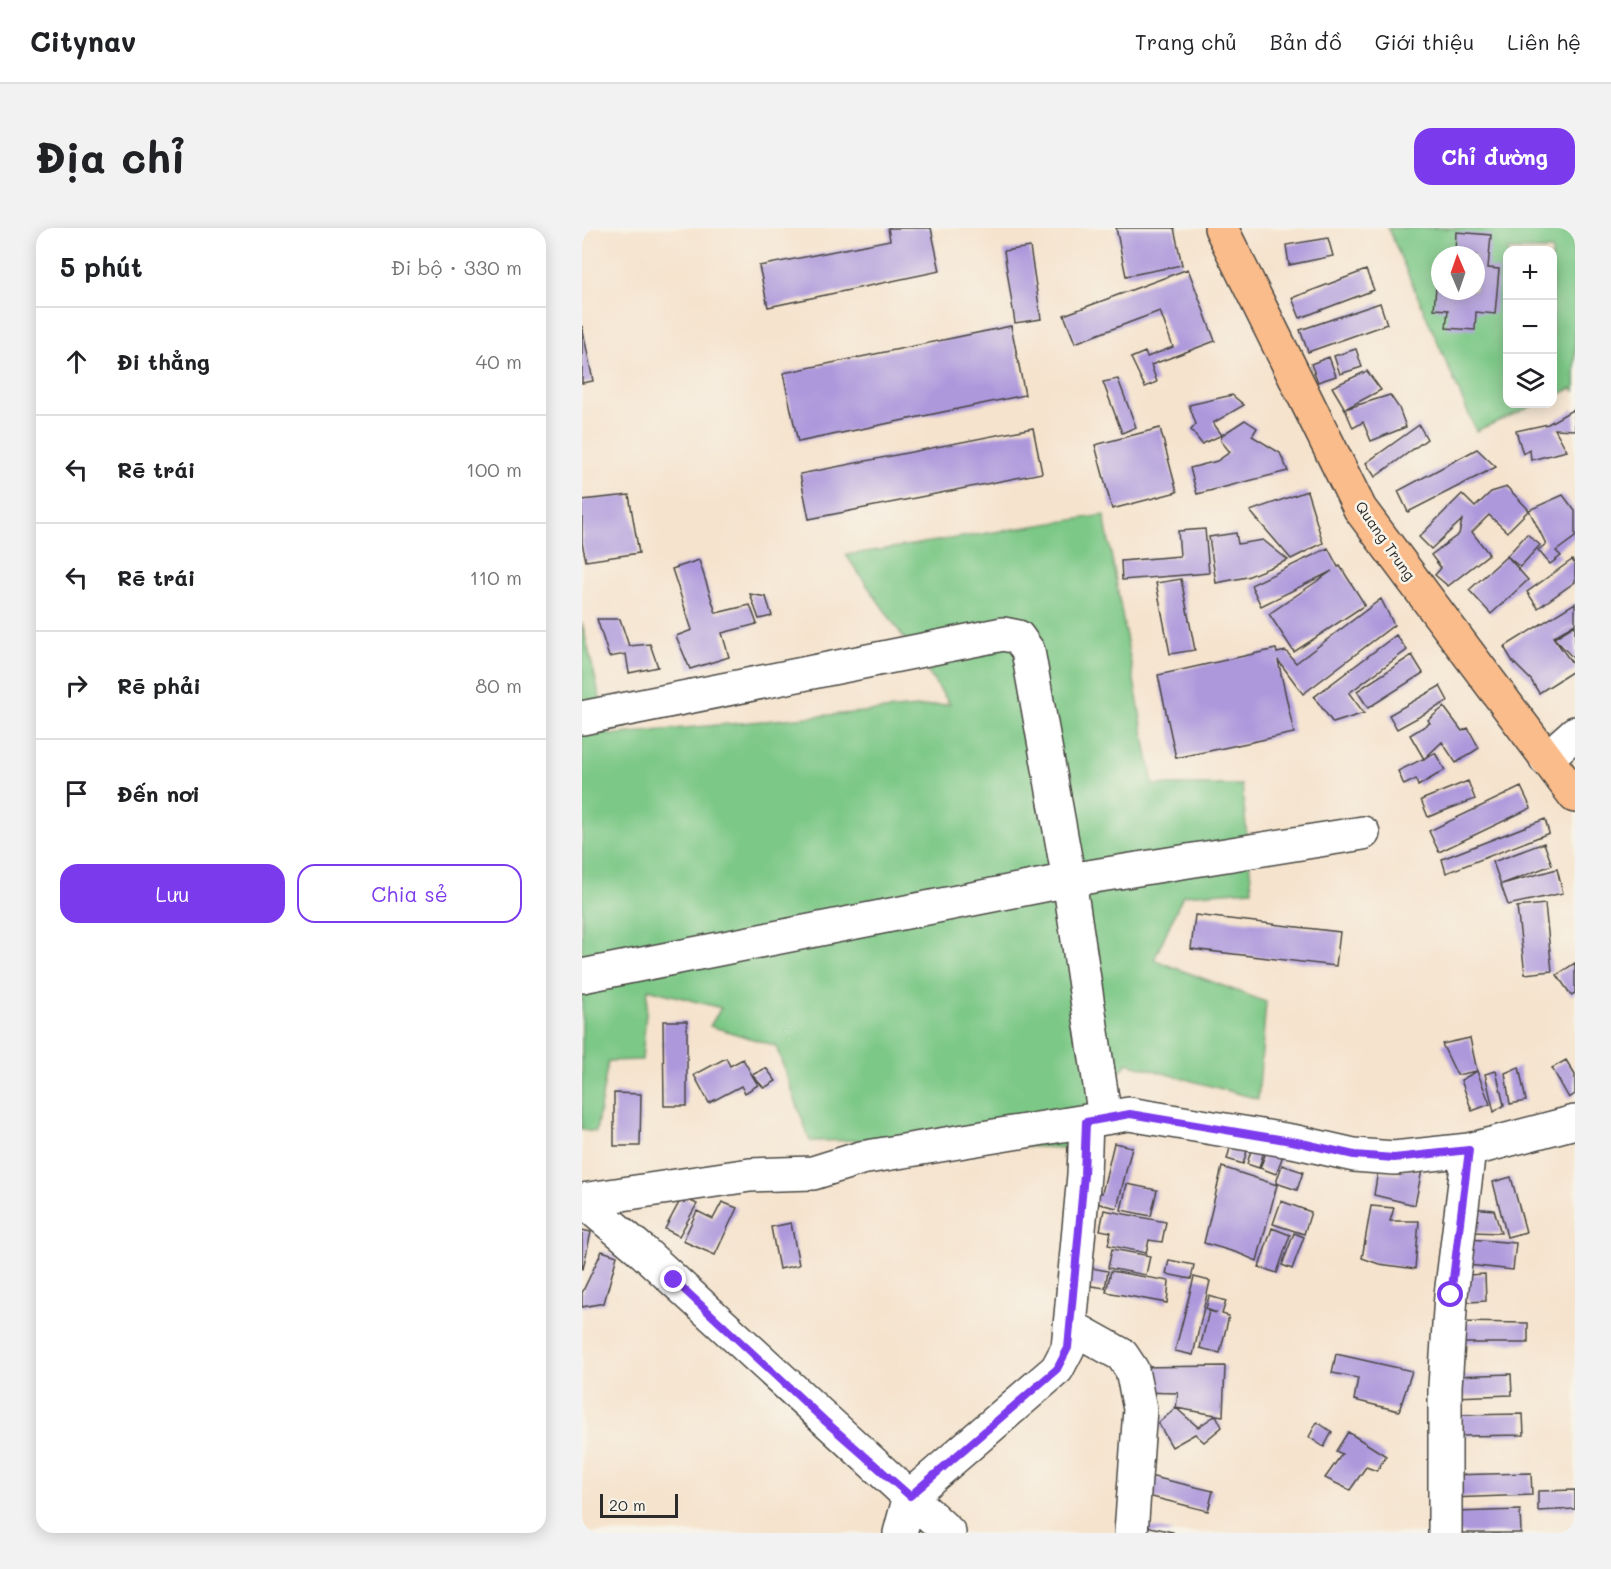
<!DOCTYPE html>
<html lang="vi">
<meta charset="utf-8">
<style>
body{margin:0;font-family:Mali,sans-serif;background:#f2f2f2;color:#202124}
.controls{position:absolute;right:18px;top:18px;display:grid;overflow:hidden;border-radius:12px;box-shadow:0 3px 15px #0003}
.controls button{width:54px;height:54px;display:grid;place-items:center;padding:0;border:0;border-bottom:2px solid #e0e0e0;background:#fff;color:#202124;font:30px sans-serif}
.compass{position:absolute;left:849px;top:18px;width:54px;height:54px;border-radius:50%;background:#fff;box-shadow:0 3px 15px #0003;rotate:358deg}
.scale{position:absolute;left:18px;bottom:15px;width:78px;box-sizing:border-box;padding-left:6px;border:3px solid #2b2b2b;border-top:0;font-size:16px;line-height:21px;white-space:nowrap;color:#2b2b2b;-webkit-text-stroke:4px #f7f3e8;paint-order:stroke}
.stop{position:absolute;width:18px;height:18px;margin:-14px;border:4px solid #7c3aed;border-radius:50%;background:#fff}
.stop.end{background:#7c3aed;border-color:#fff;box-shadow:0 2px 6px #0008}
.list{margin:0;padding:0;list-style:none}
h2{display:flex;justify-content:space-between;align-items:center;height:78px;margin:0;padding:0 24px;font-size:26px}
h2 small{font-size:20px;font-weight:400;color:#757577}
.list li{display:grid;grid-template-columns:39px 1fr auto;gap:18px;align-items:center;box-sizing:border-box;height:108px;padding:0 24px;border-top:2px solid #e0e0e0}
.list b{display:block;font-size:22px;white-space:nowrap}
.list em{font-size:20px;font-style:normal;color:#757577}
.actions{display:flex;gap:12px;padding:18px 24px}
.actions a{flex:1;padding:14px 0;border:2px solid #7c3aed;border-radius:18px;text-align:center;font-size:21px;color:#7c3aed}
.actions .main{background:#7c3aed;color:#fff}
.icon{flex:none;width:33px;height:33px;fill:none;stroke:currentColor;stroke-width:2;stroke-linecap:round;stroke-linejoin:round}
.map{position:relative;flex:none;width:993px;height:1305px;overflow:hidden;border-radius:18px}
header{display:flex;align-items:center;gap:36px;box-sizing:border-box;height:84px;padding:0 30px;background:#fff;border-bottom:2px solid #e0e0e0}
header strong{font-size:28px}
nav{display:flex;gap:33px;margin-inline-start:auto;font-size:21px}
.intro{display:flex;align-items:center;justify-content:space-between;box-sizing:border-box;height:144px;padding:0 36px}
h1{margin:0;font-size:42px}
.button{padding:15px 27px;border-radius:18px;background:#7c3aed;color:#fff;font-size:21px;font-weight:700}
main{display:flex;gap:36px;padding:0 36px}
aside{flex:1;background:#fff;border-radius:18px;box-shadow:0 3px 15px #0003}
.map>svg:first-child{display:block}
.green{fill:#7cc886;stroke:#547a58;stroke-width:1.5;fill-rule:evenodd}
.building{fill:#ad98dc;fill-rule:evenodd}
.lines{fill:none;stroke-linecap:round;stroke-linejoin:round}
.minor-casing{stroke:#494743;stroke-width:36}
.major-casing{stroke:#494743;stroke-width:36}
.minor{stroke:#fff;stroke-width:33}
.major{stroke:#fabc8b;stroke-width:33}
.route{stroke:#7c3aed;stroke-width:8}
.labels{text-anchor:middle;stroke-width:5;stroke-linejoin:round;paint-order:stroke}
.street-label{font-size:15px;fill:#2b2b2b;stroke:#f7f3e8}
</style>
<header>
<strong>Citynav</strong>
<nav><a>Trang chủ</a><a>Bản đồ</a><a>Giới thiệu</a><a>Liên hệ</a></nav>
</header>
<div class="intro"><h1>Địa chỉ</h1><a class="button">Chỉ đường</a></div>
<main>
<aside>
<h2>5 phút<small>Đi bộ · 330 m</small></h2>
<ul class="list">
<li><svg class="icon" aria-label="ahead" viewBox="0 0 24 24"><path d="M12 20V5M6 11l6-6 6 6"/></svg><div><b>Đi thẳng</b></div><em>40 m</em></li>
<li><svg class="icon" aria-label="left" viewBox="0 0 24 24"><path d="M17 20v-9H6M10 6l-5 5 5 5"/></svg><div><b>Rẽ trái</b></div><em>100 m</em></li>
<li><svg class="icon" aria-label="left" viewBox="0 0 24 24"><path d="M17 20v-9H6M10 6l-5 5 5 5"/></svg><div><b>Rẽ trái</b></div><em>110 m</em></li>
<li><svg class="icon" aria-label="right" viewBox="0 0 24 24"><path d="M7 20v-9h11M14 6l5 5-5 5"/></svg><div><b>Rẽ phải</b></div><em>80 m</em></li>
<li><svg class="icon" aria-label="arrive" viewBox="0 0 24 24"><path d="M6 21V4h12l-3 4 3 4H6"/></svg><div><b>Đến nơi</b></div></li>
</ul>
<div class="actions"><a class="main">Lưu</a><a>Chia sẻ</a></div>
</aside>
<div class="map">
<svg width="993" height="1305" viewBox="0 0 993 1305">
<rect width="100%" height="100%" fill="#f7f3e8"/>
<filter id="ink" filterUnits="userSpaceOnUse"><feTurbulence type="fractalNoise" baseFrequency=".0167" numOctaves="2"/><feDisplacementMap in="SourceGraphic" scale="12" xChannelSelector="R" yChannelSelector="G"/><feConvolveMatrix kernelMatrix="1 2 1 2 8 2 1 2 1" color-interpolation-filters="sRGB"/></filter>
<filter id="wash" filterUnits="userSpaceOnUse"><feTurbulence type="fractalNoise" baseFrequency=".008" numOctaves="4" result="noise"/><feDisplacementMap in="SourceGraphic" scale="24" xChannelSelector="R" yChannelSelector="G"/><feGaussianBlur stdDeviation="1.35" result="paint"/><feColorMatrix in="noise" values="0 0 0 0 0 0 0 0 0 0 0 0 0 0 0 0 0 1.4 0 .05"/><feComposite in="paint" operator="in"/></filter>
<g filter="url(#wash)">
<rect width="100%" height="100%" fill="#f5e3cd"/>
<path class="green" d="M 806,0 L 993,0 L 993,163 L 990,160 L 971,169 L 970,22 L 926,22 L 926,176 L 955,176 L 894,203 ZM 858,27 L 894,27 L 894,63 L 858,63 Z
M 522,287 L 571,557 L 660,557 L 670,662 L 601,667 L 572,732 L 684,774 L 676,871 L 545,835 L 481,920 L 296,912 L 228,913 L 194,818 L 128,798 L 139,780 L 66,761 L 60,832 L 26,833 L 14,904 L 0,902 L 0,395 L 27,507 L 368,476 L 264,327 Z"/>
<g id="blocks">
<path class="building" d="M 306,0 L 349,0 L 358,43 L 186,79 L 177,38 L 308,12 Z
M 534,0 L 592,0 L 600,37 L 544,48 Z
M 874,4 L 909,7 L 906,40 L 917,41 L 913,86 L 894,84 L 893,102 L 864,100 L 866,82 L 852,81 L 856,38 L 858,38 L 858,63 L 894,63 L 894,27 L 873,27 Z
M 746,10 L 751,28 L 707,37 L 704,17 Z
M 448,19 L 459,91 L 433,95 L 422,23 Z
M 606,41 L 633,113 L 569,137 L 575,154 L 563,159 L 549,130 L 563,124 L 565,129 L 591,119 L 578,83 L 493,115 L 482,87 Z
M 784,42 L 792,62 L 718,90 L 710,70 Z
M 798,75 L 805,96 L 726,124 L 718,102 Z
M 0,98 L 11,153 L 0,155 Z
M 429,98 L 443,167 L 216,214 L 201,145 Z
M 774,121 L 780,139 L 758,146 L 752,128 Z
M 747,129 L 754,148 L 736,154 L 729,136 Z
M 785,143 L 799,162 L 763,181 L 750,159 Z
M 536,151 L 554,199 L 540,205 L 521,154 Z
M 650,167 L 662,177 L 631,195 L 640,207 L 620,216 L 609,202 L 614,196 L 607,177 Z
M 808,167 L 817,180 L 824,199 L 789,213 L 781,194 L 771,200 L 763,181 Z
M 992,181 L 993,202 L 973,201 L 985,223 L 949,232 L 948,222 L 941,226 L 934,203 L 966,196 Z
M 663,192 L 675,200 L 670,208 L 698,225 L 706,243 L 615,266 L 608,240 L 635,233 L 648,224 L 639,213 L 640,207 Z
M 837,197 L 845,211 L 793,249 L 784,235 Z
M 451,200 L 460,245 L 227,291 L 218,246 Z
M 578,200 L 595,264 L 530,281 L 513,217 Z
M 895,221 L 914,239 L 826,284 L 816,263 Z
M 925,259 L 947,282 L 925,304 L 907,287 L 890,304 L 907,326 L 866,358 L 853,347 L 859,340 L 849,327 L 877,306 L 880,292 L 849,321 L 837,309 L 880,266 L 893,279 L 909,264 Z
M 725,263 L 741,315 L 709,331 L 668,283 Z
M 47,267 L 57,325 L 4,333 L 0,315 L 0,272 Z
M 981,267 L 993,283 L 993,309 L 974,323 L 979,328 L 968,336 L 956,322 L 964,316 L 947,282 Z
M 623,301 L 627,345 L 540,352 L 539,333 L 598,328 L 596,303 Z
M 654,305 L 656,316 L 681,312 L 706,332 L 665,349 L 634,355 L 627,309 Z
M 945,306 L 958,317 L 938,339 L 925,328 L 946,352 L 909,386 L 887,362 L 925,328 Z
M 746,320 L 756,339 L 758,338 L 783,377 L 712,424 L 687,386 L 750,343 L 679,378 L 669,357 Z
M 117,332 L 134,385 L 168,377 L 175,396 L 140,405 L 147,429 L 108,441 L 94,408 L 110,402 L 90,341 Z
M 990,332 L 993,336 L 993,354 L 956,380 L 945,364 Z
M 599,351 L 613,422 L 588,426 L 574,355 Z
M 168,366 L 184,369 L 190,388 L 177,391 Z
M 799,371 L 812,397 L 721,466 L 696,432 L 712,505 L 594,530 L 576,447 L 694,421 L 695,425 L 704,423 L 714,435 Z
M 993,375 L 993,396 L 971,409 L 993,439 L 993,442 L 957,465 L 949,452 L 931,434 L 922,419 Z
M 15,391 L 38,391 L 47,418 L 68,416 L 76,439 L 47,445 L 44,426 L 27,429 Z
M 993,397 L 993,432 L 972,410 Z
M 814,407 L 825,422 L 767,465 L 782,485 L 751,495 L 732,469 Z
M 830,427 L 841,445 L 786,480 L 775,463 Z
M 858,458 L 866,473 L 815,501 L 807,487 Z
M 862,479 L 880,503 L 886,500 L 897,520 L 874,535 L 860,514 L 842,531 L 828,507 L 848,495 L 846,492 Z
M 853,525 L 863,542 L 836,558 L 834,551 L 822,557 L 816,543 Z
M 886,553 L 893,571 L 846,589 L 839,572 Z
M 939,559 L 949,580 L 857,624 L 847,603 Z
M 963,591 L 967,605 L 864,645 L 860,631 Z
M 962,615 L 970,637 L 920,656 L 975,641 L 981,665 L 926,677 L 911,634 Z
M 963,676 L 970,743 L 943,746 L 935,679 Z
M 613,687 L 758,704 L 754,738 L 609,721 Z
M 993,735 L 993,765 L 989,767 L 975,747 Z
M 81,793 L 105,793 L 105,878 L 82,878 Z
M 888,810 L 895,843 L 908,876 L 890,883 L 879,852 L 895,843 L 875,847 L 860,816 Z
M 144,830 L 148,838 L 161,831 L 170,847 L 184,840 L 194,853 L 182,860 L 170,847 L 176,857 L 163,865 L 159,858 L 127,875 L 112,847 Z
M 984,832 L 993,847 L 993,866 L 987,870 L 970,840 Z
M 937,839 L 944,873 L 928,876 L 923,845 Z
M 914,843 L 922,877 L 912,884 L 903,846 Z
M 32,865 L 59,866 L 58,918 L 32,918 Z
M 651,909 L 668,913 L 661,936 L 645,931 Z
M 689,911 L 705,917 L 694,946 L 678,940 Z
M 532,915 L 550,919 L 535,980 L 505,973 L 508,962 L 520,965 Z
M 670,919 L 682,923 L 677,940 L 665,936 Z
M 700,937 L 721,944 L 715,962 L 694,955 Z
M 640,939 L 695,957 L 675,1033 L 656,1025 L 622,1015 Z
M 818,941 L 840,942 L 833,977 L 792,967 L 796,943 L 818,947 Z
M 929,949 L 944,1004 L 925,1009 L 911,954 Z
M 545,956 L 575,962 L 569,988 L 539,982 Z
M 100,969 L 115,976 L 97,1008 L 83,1001 Z
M 699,973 L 729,984 L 722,1006 L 691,996 Z
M 140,974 L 155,980 L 133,1027 L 101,1013 L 115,983 L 131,991 Z
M 789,978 L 812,980 L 808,993 L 837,993 L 833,1041 L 797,1036 L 780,1030 Z
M 889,980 L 912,982 L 919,1005 L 890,1004 Z
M 522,982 L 584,994 L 580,1014 L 567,1012 L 564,1025 L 526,1017 L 529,1004 L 518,1002 Z
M 209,995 L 217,1037 L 197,1041 L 189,999 Z
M 690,1000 L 708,1007 L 695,1045 L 677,1039 Z
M 0,1002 L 9,1004 L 1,1041 L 0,1041 Z
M 712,1005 L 722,1009 L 710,1041 L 700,1037 Z
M 888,1011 L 934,1015 L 931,1042 L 886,1037 Z
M 530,1021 L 568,1028 L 564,1047 L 526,1040 Z
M 20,1023 L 35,1028 L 22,1075 L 0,1079 L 0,1065 Z
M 587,1032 L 612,1037 L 609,1051 L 584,1046 Z
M 499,1038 L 526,1043 L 523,1060 L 496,1056 Z
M 529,1043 L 587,1053 L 585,1075 L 524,1064 Z
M 903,1046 L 904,1073 L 886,1074 L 885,1047 Z
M 612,1049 L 628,1053 L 611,1127 L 593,1123 Z
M 627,1068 L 644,1073 L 640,1086 L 647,1088 L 638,1125 L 618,1120 L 627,1083 L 635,1085 L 624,1081 Z
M 870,1094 L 946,1095 L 946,1115 L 870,1115 Z
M 754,1126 L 830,1143 L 817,1183 L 772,1172 L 776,1150 L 750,1145 Z
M 643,1138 L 641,1188 L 634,1187 L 640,1199 L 622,1214 L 613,1206 L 590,1219 L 576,1195 L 594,1180 L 596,1165 L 558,1164 L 555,1139 ZM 594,1180 L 634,1187 L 616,1199 Z
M 929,1146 L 930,1167 L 870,1169 L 869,1148 Z
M 941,1186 L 942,1207 L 879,1208 L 879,1187 Z
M 735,1194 L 750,1204 L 742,1219 L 727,1209 Z
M 766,1204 L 804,1228 L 795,1243 L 784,1239 L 768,1262 L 743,1250 L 760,1226 L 754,1223 Z
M 949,1245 L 950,1267 L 867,1270 L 867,1247 Z
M 563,1247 L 631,1263 L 626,1283 L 558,1266 Z
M 993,1262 L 993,1281 L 956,1283 L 956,1263 Z
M 938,1282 L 939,1305 L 874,1305 L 873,1284 Z
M 564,1298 L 591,1304 L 591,1305 L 562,1305 Z"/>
</g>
</g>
<g filter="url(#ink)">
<use href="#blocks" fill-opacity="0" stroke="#494743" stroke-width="1.5"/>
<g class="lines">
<defs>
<path id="minor" d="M 0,490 L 421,406 L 436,409 L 446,423 L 487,652 L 523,890
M 964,531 L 993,505
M 0,748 L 487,652 L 781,605
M 0,972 L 168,947 L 231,945 L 279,930 L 547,886 L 715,914 L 772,927 L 812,930 L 887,922 L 993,894
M 0,972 L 58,1021 L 367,1305
M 488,1098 L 540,1127 L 550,1142 L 558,1181 L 549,1305
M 318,1305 L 328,1268 L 475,1141 L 486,1120 L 502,947 L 504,894
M 863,1305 L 863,1158 L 869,1067 L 887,922"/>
<path id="major" d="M 639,0 L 778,281 L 993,568"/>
</defs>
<use href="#minor" class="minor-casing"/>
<use href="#major" class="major-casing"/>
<use href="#minor" class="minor"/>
<use href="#major" class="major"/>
</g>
</g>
<g class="lines" filter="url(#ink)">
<path class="route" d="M 92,1052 L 243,1193 L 328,1268 L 475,1141 L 486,1120 L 502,947 L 504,894 L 548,886 L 715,914 L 772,927 L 812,930 L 887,922 L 869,1067"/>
</g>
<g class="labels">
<g class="street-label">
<text transform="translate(803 313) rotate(55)" y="5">Quang Trung</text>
</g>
</g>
</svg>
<div class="controls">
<button>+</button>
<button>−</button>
<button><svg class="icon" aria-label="layers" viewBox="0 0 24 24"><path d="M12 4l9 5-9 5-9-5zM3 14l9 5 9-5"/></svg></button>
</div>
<svg class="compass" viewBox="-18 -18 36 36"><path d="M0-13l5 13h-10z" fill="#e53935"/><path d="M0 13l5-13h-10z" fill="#757577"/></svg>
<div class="scale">20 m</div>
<div class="stop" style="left:869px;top:1067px"></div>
<div class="stop end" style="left:92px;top:1052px"></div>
</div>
</main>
